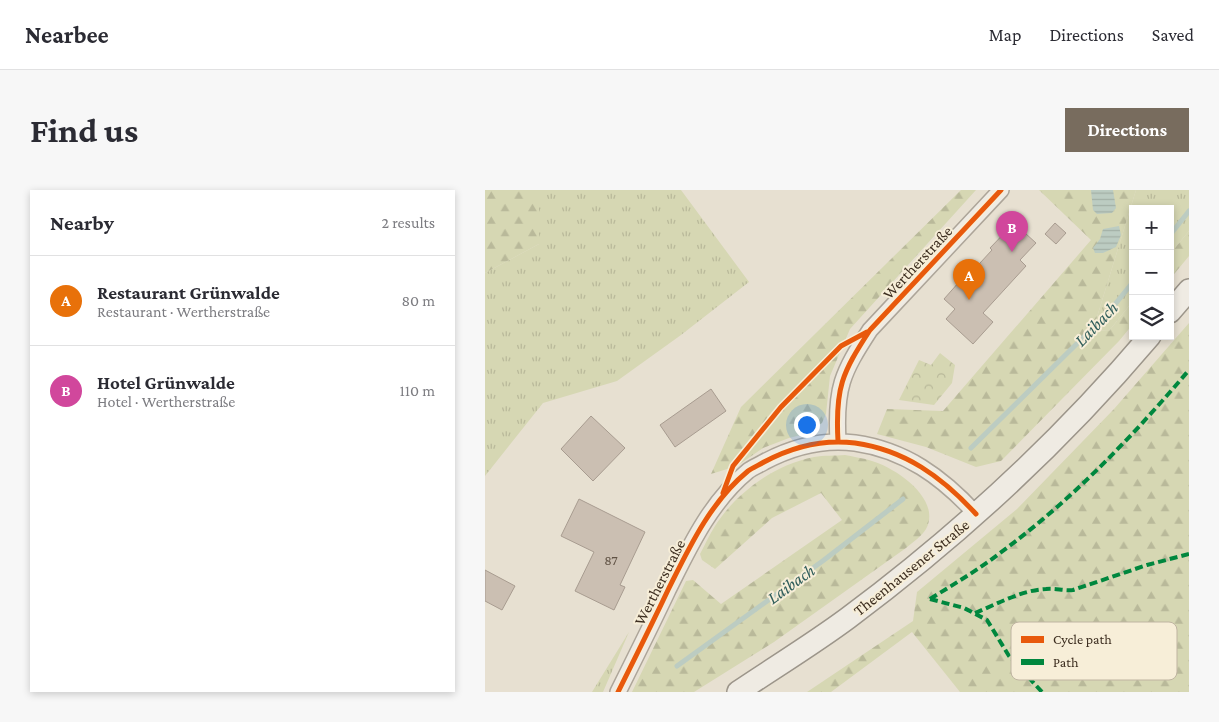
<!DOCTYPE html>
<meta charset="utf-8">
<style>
body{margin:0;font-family:"Crimson Pro",serif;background:#f7f7f7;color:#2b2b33}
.controls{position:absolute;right:15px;top:15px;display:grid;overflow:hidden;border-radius:0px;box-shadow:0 2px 8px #0003}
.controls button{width:45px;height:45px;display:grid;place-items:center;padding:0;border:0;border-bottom:1px solid #e1e1e2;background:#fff;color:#2b2b33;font:25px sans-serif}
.you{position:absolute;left:321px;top:234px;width:18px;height:18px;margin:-12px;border:4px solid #fff;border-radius:50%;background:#1a73e8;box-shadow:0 0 0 8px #1a73e833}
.badge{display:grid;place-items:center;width:32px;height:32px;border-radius:50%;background:#786c5e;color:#fff;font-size:16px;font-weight:700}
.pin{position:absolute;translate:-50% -41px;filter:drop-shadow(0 1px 2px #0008)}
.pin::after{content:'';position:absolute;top:26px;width:18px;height:15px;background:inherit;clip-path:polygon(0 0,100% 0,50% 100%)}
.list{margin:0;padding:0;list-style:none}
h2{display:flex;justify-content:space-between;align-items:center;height:65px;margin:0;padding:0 20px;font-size:21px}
h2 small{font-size:16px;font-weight:400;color:#7c7c81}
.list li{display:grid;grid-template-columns:32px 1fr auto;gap:15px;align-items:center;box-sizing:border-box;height:90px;padding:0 20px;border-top:1px solid #e1e1e2}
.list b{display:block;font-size:19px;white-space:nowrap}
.list p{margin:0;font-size:16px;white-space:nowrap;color:#7c7c81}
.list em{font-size:16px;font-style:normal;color:#7c7c81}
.icon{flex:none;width:28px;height:28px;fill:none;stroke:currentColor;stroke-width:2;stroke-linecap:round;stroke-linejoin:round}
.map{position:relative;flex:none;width:704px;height:502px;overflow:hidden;border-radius:0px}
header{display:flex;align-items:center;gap:30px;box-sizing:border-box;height:70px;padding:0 25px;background:#fff;border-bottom:1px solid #e1e1e2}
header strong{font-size:24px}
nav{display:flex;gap:28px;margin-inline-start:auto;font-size:18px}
.intro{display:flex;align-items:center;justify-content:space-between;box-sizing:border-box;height:120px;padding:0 30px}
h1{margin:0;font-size:35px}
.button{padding:12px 22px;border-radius:0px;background:#786c5e;color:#fff;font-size:18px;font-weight:700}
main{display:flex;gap:30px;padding:0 30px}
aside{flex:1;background:#fff;border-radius:0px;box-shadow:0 2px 8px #0003}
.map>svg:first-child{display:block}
.grass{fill:url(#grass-tufts)}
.forest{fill:url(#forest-firs)}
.park{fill:url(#park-crowns)}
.water{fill:url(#water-rules)}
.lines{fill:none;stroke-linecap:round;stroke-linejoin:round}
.stream{stroke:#bcccc2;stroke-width:5}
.building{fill:#cbbfb2;stroke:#a89c90}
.street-casing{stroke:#ada599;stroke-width:18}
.secondary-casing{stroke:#9c958a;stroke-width:24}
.street{stroke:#efebe3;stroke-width:15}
.secondary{stroke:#efebe3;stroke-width:21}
.quiet{stroke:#00873e;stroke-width:4;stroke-dasharray:8 4;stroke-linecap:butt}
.cycleway-casing{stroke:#f7eed8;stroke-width:8}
.cycleway{stroke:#e8590c;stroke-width:5}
.labels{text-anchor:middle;stroke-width:4;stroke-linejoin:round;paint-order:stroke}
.number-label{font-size:14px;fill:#605244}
.street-label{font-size:16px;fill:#3d2e20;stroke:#f7eed8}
.water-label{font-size:18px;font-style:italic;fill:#2f5d5a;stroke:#f7eed8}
.key{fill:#f7eed8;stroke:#bfb4a1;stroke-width:1}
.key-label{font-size:14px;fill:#3d2e20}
</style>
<header>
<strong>Nearbee</strong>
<nav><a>Map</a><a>Directions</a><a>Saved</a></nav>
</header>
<div class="intro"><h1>Find us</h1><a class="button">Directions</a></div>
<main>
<aside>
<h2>Nearby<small>2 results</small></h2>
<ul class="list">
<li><span class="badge" style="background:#e8710a">A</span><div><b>Restaurant Grünwalde</b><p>Restaurant · Wertherstraße</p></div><em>80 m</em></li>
<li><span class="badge" style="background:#d1479c">B</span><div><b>Hotel Grünwalde</b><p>Hotel · Wertherstraße</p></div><em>110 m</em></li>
</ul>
</aside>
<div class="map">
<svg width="704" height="502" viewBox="0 0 704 502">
<defs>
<pattern id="grass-tufts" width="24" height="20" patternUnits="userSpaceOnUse" patternTransform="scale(1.25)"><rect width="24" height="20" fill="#d6d7b3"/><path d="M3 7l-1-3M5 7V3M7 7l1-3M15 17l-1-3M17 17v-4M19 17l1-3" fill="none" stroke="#b9b99a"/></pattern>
<pattern id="forest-firs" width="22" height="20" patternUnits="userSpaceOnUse" patternTransform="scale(1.25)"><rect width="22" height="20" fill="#d6d7b3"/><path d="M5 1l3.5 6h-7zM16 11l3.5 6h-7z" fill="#b9b99a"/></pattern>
<pattern id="park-crowns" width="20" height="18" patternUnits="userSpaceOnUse" patternTransform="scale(1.25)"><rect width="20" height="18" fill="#d6d7b3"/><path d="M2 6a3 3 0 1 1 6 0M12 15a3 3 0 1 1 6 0" fill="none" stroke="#b9b99a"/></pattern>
<pattern id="water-rules" width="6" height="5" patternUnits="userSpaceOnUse" patternTransform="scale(1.25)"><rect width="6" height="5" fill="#bcccc2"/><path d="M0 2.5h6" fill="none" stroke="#a2b0a6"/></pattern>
</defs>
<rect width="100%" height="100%" fill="#e7e0d1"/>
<path class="grass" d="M 54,0 L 196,0 L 264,92 L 196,145 L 132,191 L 58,213 L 0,286 L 0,83 L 54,54 Z
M 651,0 L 704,0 L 704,41 L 685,64 L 685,19 L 648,19 L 648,111 L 624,141 L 608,140 Z
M 144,442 L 118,502 L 107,502 Z"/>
<path class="forest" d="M 0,0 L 54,0 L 54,54 L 0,83 Z
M 476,0 L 491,0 L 365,139 L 345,186 L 341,224 L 337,233 L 324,243 L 304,248 L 278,258 L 252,276 L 226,284 L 256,217 Z
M 554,0 L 651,0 L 608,140 L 624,141 L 648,111 L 648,134 L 634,151 L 516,271 L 491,277 L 441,257 L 392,244 L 402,219 L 458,221 L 606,50 Z
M 704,41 L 704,66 L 685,89 L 685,64 Z
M 704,133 L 704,502 L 475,502 L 427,442 L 346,502 L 322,502 L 428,431 L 432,402 L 532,319 L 629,219 Z
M 360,265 C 369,267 378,268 387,271 C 411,278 457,309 441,339 C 437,346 428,352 421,358 L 289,452 L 209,502 L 147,502 L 201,391 L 208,390 L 236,414 L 357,330 L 336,303 L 287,328 L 230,379 L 217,370 L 215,364 C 220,355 224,345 230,336 C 252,302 289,275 329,267 C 339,265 350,266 360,265 Z"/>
<path class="park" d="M 455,163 L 470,175 L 467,193 L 449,215 L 414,210 L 434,170 L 446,175 Z"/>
<path class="water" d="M 606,0 L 628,0 L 631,18 L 627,23 L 612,24 L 608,20 Z
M 634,36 L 636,45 L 631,57 L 618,63 L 610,63 L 608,58 L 615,49 L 618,39 Z"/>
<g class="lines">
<path class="stream" d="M 685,45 L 704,21
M 486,258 L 623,123 L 648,92
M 192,476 L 339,370 L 418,309"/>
</g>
<path class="building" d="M 529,33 L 551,53 L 535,70 L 541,76 L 498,123 L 508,132 L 488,154 L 461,129 L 470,119 L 459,109 L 482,83 L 484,85 L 507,60 L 505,58 Z
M 570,33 L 581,43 L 571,54 L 560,44 Z
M 226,199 L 241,221 L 190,257 L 175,235 Z
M 106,226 L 140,258 L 108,291 L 76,259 Z
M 94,309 L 160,342 L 135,395 L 140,397 L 129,420 L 90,401 L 109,362 L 76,346 Z
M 0,380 L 30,396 L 17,420 L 0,411 Z"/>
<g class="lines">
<defs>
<path id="street" d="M 353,251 C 350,198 357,183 385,140 L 516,0
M 133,502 C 150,468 167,434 183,400 C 204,358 225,312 263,281 C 267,278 274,275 279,272 C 307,257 338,249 370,253 C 420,260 457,287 491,324"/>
<path id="secondary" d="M 685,122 L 704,100
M 253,502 C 290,477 328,454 363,428 C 473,346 576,251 665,146"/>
</defs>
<use href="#street" class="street-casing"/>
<use href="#secondary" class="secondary-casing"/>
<use href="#street" class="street"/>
<use href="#secondary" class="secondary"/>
<path class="quiet" d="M 445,409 C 469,394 493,380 515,363 C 586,311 648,246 704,180
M 445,409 L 479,418 L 502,430 L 524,466 L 557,502
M 490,423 C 512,414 537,400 561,399 C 570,398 579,401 588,400 L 662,375 L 704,364"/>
<defs>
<path id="cycleway" d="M 353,251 C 350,198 357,183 385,140 L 516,0
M 238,303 L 248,276 L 296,217 L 356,156 L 382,142
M 133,502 C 150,468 167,434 183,400 C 204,358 225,312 263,281 C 267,278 274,275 279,272 C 307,257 338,249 370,253 C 420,260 457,287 491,324"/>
</defs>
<use href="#cycleway" class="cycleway-casing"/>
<use href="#cycleway" class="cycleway"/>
</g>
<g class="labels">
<g class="number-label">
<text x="126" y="375">87</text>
</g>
<g class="street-label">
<text transform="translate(432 72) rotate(-47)" y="6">Wertherstraße</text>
<text transform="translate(426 377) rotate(-39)" y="6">Theenhausener Straße</text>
<text transform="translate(174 392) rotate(-63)" y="6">Wertherstraße</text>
</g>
<g class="water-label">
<text transform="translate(611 134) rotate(-46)" y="6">Laibach</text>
<text transform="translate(306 394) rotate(-36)" y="6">Laibach</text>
</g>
</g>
<rect x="526" y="432" width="166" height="58" rx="8" class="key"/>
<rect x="536" y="446" width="23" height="7" fill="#e8590c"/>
<rect x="536" y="469" width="23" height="6" fill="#00873e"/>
<g class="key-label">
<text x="568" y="454">Cycle path</text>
<text x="568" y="477">Path</text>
</g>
</svg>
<div class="controls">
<button>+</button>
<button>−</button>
<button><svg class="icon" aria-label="layers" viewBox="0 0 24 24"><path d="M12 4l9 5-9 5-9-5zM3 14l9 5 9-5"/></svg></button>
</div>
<div class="you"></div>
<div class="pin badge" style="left:484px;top:110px;background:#e8710a">A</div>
<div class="pin badge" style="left:527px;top:62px;background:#d1479c">B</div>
</div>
</main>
